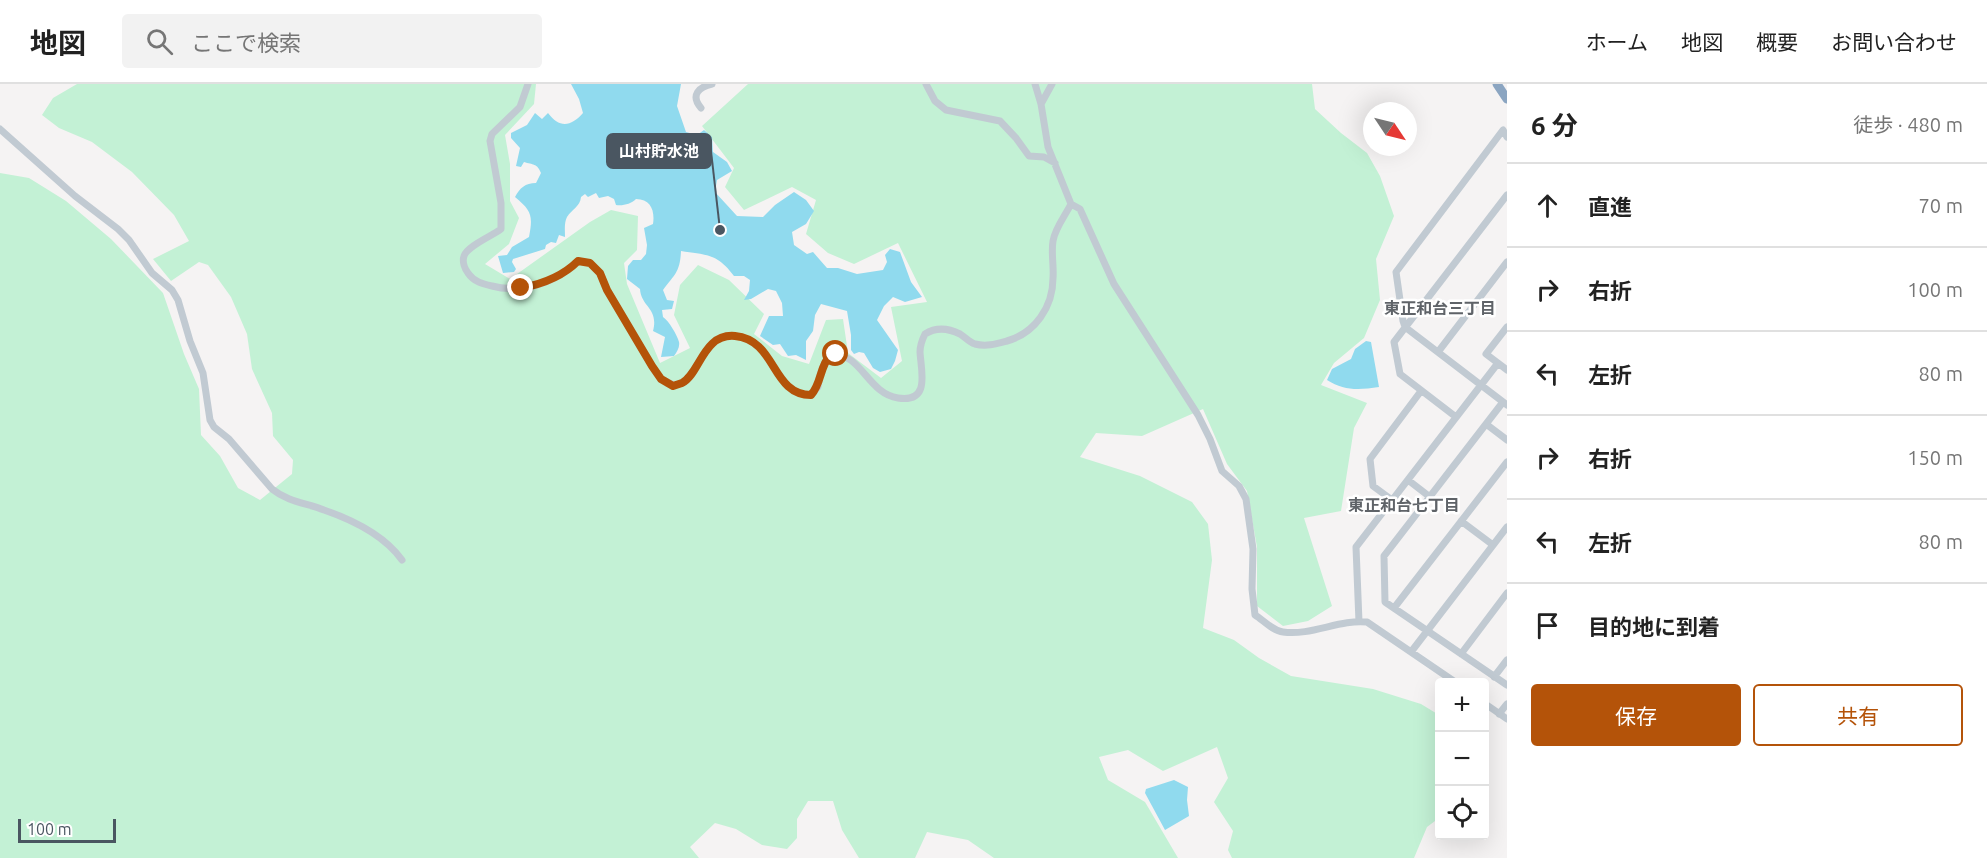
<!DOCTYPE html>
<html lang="ja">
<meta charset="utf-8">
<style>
body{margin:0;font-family:Ubuntu,"Noto Sans JP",sans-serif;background:#f2f2f2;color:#222}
.controls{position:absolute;right:18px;bottom:18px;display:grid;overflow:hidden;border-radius:6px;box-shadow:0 6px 24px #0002}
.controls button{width:54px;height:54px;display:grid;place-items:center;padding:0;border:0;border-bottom:2px solid #e0e0e0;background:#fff;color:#222;font:30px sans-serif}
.compass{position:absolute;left:1363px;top:18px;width:54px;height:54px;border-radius:50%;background:#fff;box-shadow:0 6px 24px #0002;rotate:125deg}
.scale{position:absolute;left:18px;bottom:15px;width:98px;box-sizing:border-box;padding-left:6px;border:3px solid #4a5661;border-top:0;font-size:16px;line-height:21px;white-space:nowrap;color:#4a5661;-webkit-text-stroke:4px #fff;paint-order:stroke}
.stop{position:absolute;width:18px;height:18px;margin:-14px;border:4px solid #b45309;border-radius:50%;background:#fff}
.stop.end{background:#b45309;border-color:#fff;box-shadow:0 2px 6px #0008}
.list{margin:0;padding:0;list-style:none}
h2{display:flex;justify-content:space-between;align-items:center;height:78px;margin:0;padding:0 24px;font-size:26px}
h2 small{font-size:20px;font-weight:400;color:#767676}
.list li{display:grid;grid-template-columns:39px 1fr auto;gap:18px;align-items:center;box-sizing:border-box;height:84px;padding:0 24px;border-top:2px solid #e0e0e0}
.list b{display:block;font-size:22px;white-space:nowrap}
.list em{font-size:20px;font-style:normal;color:#767676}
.actions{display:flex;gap:12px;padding:18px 24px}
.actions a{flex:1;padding:14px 0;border:2px solid #b45309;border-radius:6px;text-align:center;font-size:21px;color:#b45309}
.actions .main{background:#b45309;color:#fff}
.icon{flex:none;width:33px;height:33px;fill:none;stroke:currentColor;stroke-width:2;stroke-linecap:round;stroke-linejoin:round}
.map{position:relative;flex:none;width:1507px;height:774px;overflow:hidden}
header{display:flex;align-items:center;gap:36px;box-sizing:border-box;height:84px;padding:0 30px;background:#fff;border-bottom:2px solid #e0e0e0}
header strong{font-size:28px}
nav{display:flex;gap:33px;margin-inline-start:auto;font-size:21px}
.search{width:420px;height:54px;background:#f2f2f2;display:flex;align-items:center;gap:15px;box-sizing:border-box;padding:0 21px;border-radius:6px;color:#767676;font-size:22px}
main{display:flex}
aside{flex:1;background:#fff}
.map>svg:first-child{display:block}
.green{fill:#c3f1d5}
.water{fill:#90daee}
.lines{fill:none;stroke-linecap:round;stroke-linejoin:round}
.minor{stroke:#c1cad2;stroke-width:7}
.highway{stroke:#8ba5c1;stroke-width:9}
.route{stroke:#b45309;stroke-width:8}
.labels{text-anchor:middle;stroke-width:5;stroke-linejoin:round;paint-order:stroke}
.neighbourhood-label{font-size:16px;font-weight:bold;fill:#5f6368;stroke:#fff}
.leader{fill:none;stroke:#4a5661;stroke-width:2}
.callout-dot{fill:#4a5661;stroke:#fff;stroke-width:2}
.callout{fill:#4a5661;stroke:#4a5661;stroke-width:2}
.callout-label{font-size:16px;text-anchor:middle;font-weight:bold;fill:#fff}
</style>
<header>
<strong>地図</strong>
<div class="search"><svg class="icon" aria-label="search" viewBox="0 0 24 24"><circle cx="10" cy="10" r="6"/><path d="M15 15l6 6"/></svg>ここで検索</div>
<nav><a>ホーム</a><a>地図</a><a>概要</a><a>お問い合わせ</a></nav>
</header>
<main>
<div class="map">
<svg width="1507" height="774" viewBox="0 0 1507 774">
<rect width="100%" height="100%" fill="#f5f3f3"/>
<path class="green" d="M 77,0 L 536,0 L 534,20 L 505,51 L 510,80 L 510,117 L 519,134 L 509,160 L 485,180 L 510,195 L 590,138 L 611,126 L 638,132 L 637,166 L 624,179 L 627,200 L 660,279 L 690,264 L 674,231 L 680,201 L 698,181 L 729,196 L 764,230 L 754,250 L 782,272 L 809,280 L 826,236 L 843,235 L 848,269 L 881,294 L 902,277 L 891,223 L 927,218 L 898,159 L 854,180 L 828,169 L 806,150 L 816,116 L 792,103 L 744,126 L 725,103 L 734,84 L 702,42 L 748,0 L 1312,0 L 1315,25 L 1341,49 L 1367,69 L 1380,92 L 1394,132 L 1376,175 L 1380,216 L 1364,254 L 1334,279 L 1321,301 L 1367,319 L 1354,344 L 1341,427 L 1304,434 L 1332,522 L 1308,537 L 1283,542 L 1257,522 L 1257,463 L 1247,407 L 1227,380 L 1203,325 L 1142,352 L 1096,349 L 1080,373 L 1140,392 L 1192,418 L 1208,440 L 1212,476 L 1203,544 L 1234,556 L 1259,574 L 1291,592 L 1373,605 L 1421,620 L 1439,631 L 1439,734 L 1427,743 L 1414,774 L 1232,774 L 1228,766 L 1233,747 L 1214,718 L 1228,694 L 1217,663 L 1163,687 L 1128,666 L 1099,673 L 1108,696 L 1145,718 L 1178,774 L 994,774 L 968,756 L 927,748 L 915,774 L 859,774 L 842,746 L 833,717 L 808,717 L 797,735 L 797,754 L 787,765 L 762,761 L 736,745 L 715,739 L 690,763 L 699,774 L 0,774 L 0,89 L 29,94 L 66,117 L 111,155 L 163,209 L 184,270 L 199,305 L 201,351 L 220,372 L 238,404 L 260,416 L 292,390 L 293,376 L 273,352 L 272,329 L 252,285 L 247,250 L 231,213 L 208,181 L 199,178 L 171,197 L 153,175 L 189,157 L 174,131 L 132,88 L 92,58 L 59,44 L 42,31 L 53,14 Z"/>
<path class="water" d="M 571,0 L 681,0 L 677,22 L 686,48 L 697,51 L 704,46 L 712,53 L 713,68 L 727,78 L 732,87 L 717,96 L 715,108 L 737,132 L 763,133 L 775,121 L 794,108 L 806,116 L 814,127 L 806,140 L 792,148 L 794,161 L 807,170 L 813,168 L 827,184 L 838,184 L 857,190 L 883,186 L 887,178 L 885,171 L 890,165 L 900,168 L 911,198 L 922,213 L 905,218 L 893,213 L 884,222 L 877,236 L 898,266 L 895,277 L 891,285 L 880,288 L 873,284 L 864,269 L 859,268 L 854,270 L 851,266 L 851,251 L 847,227 L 821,220 L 815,231 L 813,247 L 806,257 L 806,276 L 796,271 L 788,272 L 780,260 L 773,261 L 760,252 L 769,232 L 783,232 L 782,219 L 776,207 L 768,205 L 751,215 L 744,216 L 749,207 L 750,196 L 744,192 L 734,192 C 717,169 706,171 681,167 C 680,188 675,190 663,206 L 667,216 L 674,217 L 672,225 L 662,226 L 663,233 C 669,237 677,251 679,258 C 680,263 677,268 674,272 L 661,273 L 665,253 L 653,247 C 659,224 641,223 640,205 L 627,195 L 628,182 L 633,176 L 641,176 L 646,170 L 647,161 L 644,144 L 653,140 C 655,127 651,115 636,115 C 631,120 623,122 616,121 L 614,115 L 608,112 L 599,114 L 596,109 L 588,113 L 585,110 L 581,113 C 580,123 572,125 567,133 C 564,139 565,147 565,153 L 559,151 L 556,159 L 551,158 L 546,161 L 545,165 L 513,175 L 512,178 L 516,185 L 514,188 L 503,189 L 498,172 L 507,171 L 512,163 L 529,153 C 533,132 532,127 515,113 C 520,104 525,99 536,99 L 541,89 C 537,79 533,81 524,78 L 521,83 L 516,82 L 520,64 L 511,54 L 511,49 L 527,41 L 535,29 L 542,35 L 548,29 C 559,44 571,43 583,29 L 579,15 Z
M 1366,257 L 1371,258 L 1379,303 C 1359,306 1344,307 1327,296 L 1332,285 L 1351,275 L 1355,265 Z
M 1174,696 L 1188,703 L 1187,716 L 1189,732 L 1165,746 L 1145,709 L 1146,705 Z"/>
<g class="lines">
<path class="minor" d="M 528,0 L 520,23 L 492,50 L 490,57 L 501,119 L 501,145 C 492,152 467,162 464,172 C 462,178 465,185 468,189 C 474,198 483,200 492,202 C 523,210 555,199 578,177 L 590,179 L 600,189 L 607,206 L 652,282 L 661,295 L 673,301 C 676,301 679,300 682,299 C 700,290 703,249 735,252 C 777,256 771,311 811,311 L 818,303 C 819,290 822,280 831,270 C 862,269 867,309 898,314 C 931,319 921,287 920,268 C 920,261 922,256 925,250 C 936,243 948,244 960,250 C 965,253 969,258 975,260 C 986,263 996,260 1007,257 C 1035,249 1053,223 1053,194 C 1054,182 1051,169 1053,157 C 1055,144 1065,132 1071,120
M 926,0 L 935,17 L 946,26 L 1000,37 L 1016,54 L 1029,72 L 1044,73 L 1055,79
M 1035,0 L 1041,20 L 1048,63 L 1071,120 L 1080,125 L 1114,200 L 1198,331 L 1210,355 L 1222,387 L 1239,402 L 1246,415 L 1253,465 L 1252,505 L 1255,531 C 1263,536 1273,547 1283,548 C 1311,552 1340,535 1367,538 L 1455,598
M 1041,20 L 1052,0
M 701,24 C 690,11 699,3 712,0
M 0,45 L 75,112 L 118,145 L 129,156 L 152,189 L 172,206 L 178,216 L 190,257 L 203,289 L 210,336 L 214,343 L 229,355 L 272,405 C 288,418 306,419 324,426 C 353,436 384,451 402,476
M 1507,53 L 1503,46 L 1396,188 L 1403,237 L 1405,243 L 1507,321
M 1507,243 L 1486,270 L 1507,286
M 1438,268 L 1507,178
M 1503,318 L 1384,472 L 1385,518 L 1507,601
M 1456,333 L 1400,290 L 1394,258 L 1507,111
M 1486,340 L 1507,356
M 1408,396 L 1430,413
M 1392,416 L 1373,402 L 1370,375 L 1421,307
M 1461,437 L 1493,461
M 1394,524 L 1507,378
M 1359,538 L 1356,463 L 1498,279
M 1411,568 L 1507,443
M 1461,570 L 1507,509
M 1494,593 L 1507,576
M 1484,619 L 1507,635
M 1499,630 L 1507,620"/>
<path class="highway" d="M 1497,0 L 1507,15"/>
</g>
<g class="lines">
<path class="route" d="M 521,204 C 543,200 562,193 578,177 L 590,179 L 600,189 L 607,206 L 652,282 L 661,295 L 673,302 C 676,301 679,300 682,299 C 700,290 703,249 735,252 C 777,256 771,311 811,311 C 822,299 819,283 831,270 L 836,270"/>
</g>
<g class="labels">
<g class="neighbourhood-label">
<text x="1440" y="230">東正和台三丁目</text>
<text x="1404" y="427">東正和台七丁目</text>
</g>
</g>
<path class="leader" d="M720 146L711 67"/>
<circle class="callout-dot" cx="720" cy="146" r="6"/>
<rect class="callout" x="607" y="50" width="104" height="34" rx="6"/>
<g class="callout-label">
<text x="659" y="73">山村貯水池</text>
</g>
</svg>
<div class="controls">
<button>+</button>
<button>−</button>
<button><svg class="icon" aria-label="locate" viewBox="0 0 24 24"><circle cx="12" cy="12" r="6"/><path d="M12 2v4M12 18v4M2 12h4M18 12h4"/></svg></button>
</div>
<svg class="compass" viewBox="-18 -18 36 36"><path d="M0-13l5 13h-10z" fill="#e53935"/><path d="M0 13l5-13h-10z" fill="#767676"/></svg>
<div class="scale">100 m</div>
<div class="stop" style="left:836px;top:270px"></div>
<div class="stop end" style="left:521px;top:204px"></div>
</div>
<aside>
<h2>6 分<small>徒歩 · 480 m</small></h2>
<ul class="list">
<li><svg class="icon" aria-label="ahead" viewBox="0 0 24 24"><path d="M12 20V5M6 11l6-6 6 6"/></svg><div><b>直進</b></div><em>70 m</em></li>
<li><svg class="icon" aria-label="right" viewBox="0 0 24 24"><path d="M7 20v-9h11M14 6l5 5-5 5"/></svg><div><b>右折</b></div><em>100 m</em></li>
<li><svg class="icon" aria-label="left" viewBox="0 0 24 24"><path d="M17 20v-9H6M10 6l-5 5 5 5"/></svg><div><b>左折</b></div><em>80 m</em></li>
<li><svg class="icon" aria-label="right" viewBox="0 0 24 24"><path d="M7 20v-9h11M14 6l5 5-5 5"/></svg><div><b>右折</b></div><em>150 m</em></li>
<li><svg class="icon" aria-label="left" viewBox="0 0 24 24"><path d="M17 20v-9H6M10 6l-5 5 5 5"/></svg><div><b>左折</b></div><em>80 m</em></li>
<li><svg class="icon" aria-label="arrive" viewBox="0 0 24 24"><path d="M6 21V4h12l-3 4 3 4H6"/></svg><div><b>目的地に到着</b></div></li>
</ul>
<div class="actions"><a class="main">保存</a><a>共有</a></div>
</aside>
</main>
